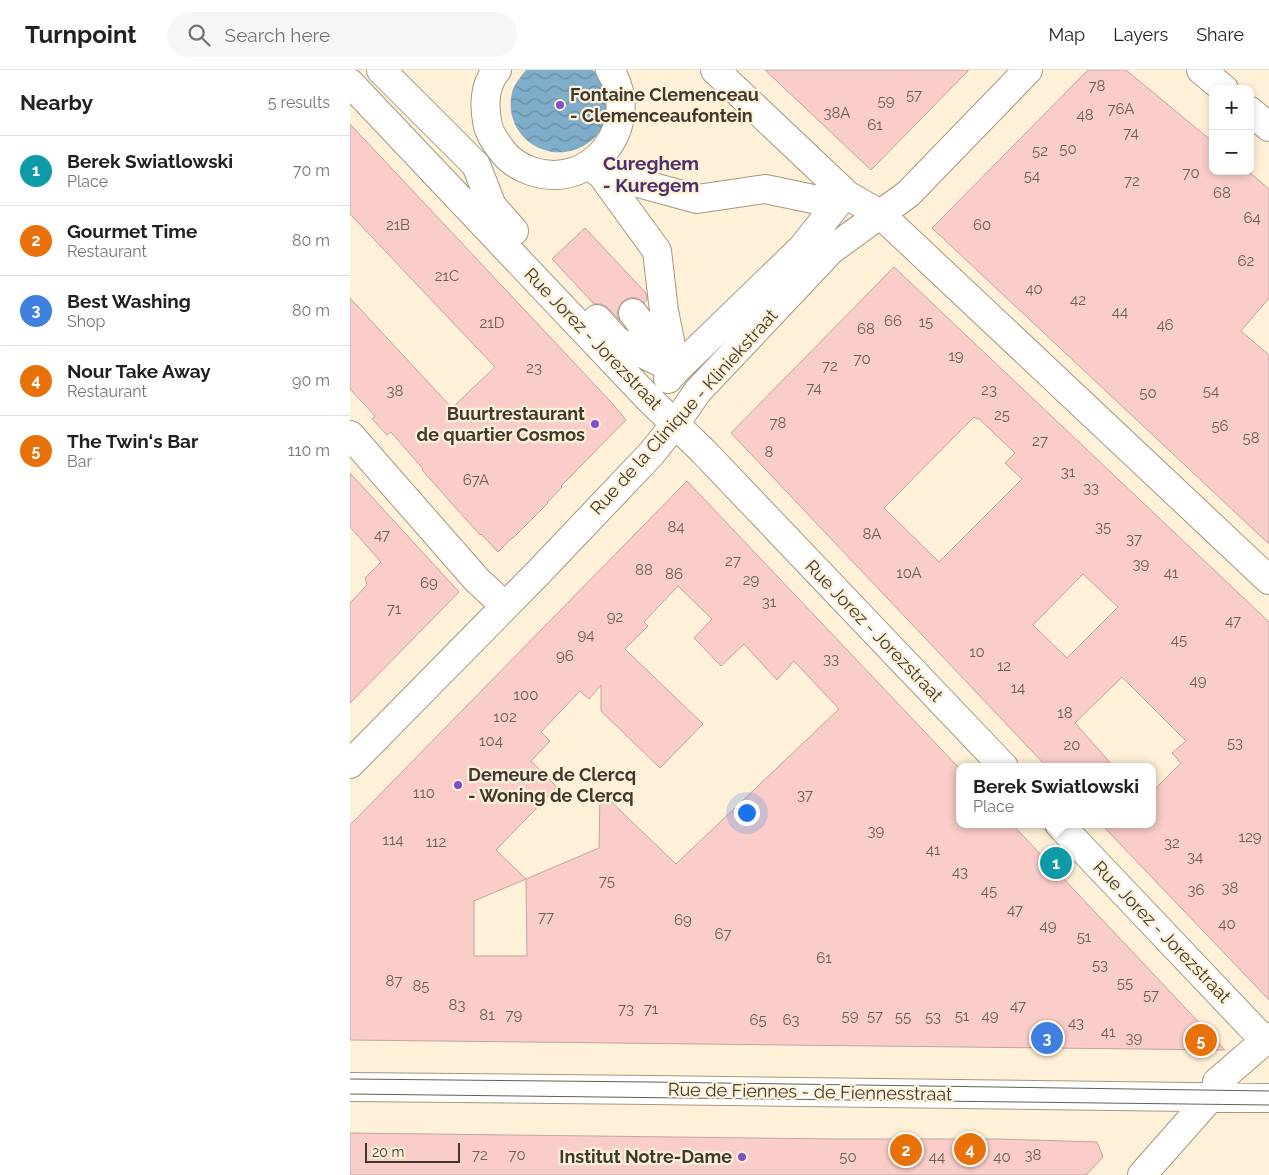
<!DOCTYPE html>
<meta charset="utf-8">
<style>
body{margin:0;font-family:Raleway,sans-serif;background:#f6f6f6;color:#202124}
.controls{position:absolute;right:15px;top:15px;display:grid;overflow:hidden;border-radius:10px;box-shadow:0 2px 8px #0003}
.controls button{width:45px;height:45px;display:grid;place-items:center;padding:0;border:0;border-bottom:1px solid #e0e0e0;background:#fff;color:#202124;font:25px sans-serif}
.scale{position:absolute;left:15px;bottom:12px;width:95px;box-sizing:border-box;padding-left:5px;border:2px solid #3e392e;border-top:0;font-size:14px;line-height:18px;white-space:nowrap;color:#3e392e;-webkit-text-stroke:4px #fff1d7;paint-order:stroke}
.you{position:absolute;left:396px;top:742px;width:18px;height:18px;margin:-12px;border:4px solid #fff;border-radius:50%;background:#1a73e8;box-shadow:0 0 0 8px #1a73e833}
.badge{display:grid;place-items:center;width:32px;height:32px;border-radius:50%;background:#0f766e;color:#fff;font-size:16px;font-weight:700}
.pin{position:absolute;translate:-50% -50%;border:2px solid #fff;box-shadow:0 1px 5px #0006}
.popup{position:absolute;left:606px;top:693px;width:200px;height:65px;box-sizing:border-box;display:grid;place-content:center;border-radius:10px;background:#fff;filter:drop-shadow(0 1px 4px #0005);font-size:16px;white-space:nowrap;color:#757577}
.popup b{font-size:19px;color:#202124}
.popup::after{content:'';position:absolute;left:50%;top:100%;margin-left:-10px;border:10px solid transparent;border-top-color:#fff}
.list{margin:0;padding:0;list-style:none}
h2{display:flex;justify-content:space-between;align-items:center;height:65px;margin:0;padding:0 20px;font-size:21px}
h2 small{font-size:16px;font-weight:400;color:#757577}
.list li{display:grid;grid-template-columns:32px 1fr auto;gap:15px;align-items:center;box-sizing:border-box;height:70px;padding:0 20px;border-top:1px solid #e0e0e0}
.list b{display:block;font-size:19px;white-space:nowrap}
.list p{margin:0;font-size:16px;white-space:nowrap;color:#757577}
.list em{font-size:16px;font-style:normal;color:#757577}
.icon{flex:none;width:28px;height:28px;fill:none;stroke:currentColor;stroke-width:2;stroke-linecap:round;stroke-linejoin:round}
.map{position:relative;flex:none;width:919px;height:1105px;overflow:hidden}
header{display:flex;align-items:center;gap:30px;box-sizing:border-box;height:70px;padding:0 25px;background:#fff;border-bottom:1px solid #e0e0e0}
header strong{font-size:24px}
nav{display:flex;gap:28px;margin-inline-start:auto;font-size:18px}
.search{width:350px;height:45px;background:#f6f6f6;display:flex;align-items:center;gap:12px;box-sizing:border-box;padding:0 18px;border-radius:28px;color:#757577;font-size:19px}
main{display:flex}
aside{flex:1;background:#fff}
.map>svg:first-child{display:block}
.water{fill:url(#water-waves)}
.building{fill:#facdc9;stroke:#c2a3a0;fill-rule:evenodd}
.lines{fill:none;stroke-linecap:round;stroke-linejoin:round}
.minor-casing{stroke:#a4977f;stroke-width:30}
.minor{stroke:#fff;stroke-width:28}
.tram{stroke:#665f51;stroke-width:1}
.poi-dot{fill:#824fc7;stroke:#fff1d7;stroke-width:2}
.labels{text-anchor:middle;stroke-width:4.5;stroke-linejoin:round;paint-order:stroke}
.number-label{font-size:15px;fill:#6d5e55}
.poi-label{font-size:18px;font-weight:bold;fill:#3e392e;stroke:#fff1d7;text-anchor:start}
.street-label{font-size:18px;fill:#3e392e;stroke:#fff1d7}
.neighbourhood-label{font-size:19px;font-weight:bold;fill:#48316c;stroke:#fff1d7}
</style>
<header>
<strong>Turnpoint</strong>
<div class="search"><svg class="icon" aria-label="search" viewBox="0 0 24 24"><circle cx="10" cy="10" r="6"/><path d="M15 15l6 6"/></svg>Search here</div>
<nav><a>Map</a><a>Layers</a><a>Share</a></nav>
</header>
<main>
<aside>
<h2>Nearby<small>5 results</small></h2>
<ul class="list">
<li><span class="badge" style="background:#0f9aa8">1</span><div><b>Berek Swiatlowski</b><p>Place</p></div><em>70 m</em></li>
<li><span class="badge" style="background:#e8710a">2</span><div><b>Gourmet Time</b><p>Restaurant</p></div><em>80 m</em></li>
<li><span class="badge" style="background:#3f7fe0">3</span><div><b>Best Washing</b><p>Shop</p></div><em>80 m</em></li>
<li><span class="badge" style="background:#e8710a">4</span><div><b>Nour Take Away</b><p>Restaurant</p></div><em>90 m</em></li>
<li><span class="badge" style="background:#e8710a">5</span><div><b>The Twin‘s Bar</b><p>Bar</p></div><em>110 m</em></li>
</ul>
</aside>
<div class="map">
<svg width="919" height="1105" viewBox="0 0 919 1105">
<defs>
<pattern id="water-waves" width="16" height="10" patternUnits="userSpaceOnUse" patternTransform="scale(1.25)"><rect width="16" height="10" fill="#80adca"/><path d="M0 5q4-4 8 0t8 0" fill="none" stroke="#6a8ea4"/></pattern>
</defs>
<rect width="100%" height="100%" fill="#fff1d7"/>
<path class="water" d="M 176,0 L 243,0 C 255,11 258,26 257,42 C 255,55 249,66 238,73 C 199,100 149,64 163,19 C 166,12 171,6 176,0 Z"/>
<path class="building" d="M 415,0 L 619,0 L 521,100 Z
M 738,0 L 776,0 L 863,72 L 863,101 L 898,101 L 919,119 L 919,228 L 891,261 L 919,285 L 919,474 L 582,158 Z
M 0,54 L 261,332 L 276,350 L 211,416 L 212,417 L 197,433 L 198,433 L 163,468 L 162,468 L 148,482 L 131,464 L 130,465 L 72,400 L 73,399 L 41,362 L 37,365 L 22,349 L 25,346 L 0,319 L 0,228 L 102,338 L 145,297 L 0,144 Z
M 235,158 L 296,223 L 297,230 L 294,233 L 289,229 L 282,227 L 273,231 L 269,237 L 267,244 L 270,251 L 258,238 L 251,234 L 244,234 L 202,189 Z
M 544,197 L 919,552 L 919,930 L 751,754 L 802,754 L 802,722 L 831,693 L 822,683 L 836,671 L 772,607 L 725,653 L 764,697 L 697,697 L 381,363 ZM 624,347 L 627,349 L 628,348 L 665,383 L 655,393 L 672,409 L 589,492 L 534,438 ZM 733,504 L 768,537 L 717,588 L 683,555 Z
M 0,403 L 109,522 L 0,633 L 0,533 L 17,515 L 15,508 L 31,492 L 0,457 Z
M 337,411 L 610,699 L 610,754 L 662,754 L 875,980 L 0,970 L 0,755 ZM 328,516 L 362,549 L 344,568 L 371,596 L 394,574 L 427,610 L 444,591 L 489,639 L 326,794 L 250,721 L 249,778 L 176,809 L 146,780 L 207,717 L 181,691 L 200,671 L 191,662 L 230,621 L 239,629 L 251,615 L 251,641 L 310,698 L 353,654 L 275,579 L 298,556 L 294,552 ZM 176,809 L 177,886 L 124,886 L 124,831 Z
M 0,1063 L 483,1069 L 649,1069 L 747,1072 L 753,1087 L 736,1105 L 0,1105 Z"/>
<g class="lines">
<defs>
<path id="minor" d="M 31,0 L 126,95 L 142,136 L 164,161
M 147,0 C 135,14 134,34 137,51 C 138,62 146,73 153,82 C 160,91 170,97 181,101 C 241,122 294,55 260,0
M 365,0 L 497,125 L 530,144 L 919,510
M 851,0 L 874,19
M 0,13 L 298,328 L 353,381 L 654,697
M 900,41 L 919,57
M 246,97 L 307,181 L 314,241 L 326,300 L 318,309
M 248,102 L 347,129 L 415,119 L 487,134 L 452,178 L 326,300
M 283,243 L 321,294
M 247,249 L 267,271 L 326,300
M 0,365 L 127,510 L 155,536
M 0,694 L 187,504 L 301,384 L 325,354 L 348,321 L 481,180 L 558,124 L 678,0
M 709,754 L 915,971
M 0,1017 L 301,1020 L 919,1028
M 792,1105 L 867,1020 L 867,1012 L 919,967"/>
</defs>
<use href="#minor" class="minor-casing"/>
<use href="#minor" class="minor"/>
<path class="tram" d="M 0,1009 L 301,1012 L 919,1021
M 0,1024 L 919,1035"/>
</g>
<g class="poi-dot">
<circle cx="210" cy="35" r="5"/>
<circle cx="245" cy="354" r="5"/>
<circle cx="108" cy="715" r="5"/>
<circle cx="392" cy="1087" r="5"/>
</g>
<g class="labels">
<g class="number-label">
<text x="747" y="21">78</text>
<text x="564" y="30">57</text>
<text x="536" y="36">59</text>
<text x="771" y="44">76A</text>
<text x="487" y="48">38A</text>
<text x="735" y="50">48</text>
<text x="525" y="60">61</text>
<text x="781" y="68">74</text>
<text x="718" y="84">50</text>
<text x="690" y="86">52</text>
<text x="841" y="108">70</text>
<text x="682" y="111">54</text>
<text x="782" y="116">72</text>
<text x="872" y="128">68</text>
<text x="902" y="153">64</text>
<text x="48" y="160">21B</text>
<text x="632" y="160">60</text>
<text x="896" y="196">62</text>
<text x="97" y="211">21C</text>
<text x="684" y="224">40</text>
<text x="728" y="235">42</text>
<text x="770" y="247">44</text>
<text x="543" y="256">66</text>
<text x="576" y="257">15</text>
<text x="142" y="258">21D</text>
<text x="815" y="260">46</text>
<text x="516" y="264">68</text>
<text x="606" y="291">19</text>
<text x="512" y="294">70</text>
<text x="480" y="301">72</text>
<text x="184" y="303">23</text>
<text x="464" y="323">74</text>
<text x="639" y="325">23</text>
<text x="45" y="326">38</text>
<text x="861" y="326">54</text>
<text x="798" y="328">50</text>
<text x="652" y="350">25</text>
<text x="428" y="358">78</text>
<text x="870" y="361">56</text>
<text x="901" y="373">58</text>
<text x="690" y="376">27</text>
<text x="419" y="387">8</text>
<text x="718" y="407">31</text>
<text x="126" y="415">67A</text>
<text x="741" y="423">33</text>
<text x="326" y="462">84</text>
<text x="753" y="462">35</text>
<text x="522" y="469">8A</text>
<text x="32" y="470">47</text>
<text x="784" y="474">37</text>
<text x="383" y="496">27</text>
<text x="791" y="499">39</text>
<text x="294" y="505">88</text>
<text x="559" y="508">10A</text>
<text x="821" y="508">41</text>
<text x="324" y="509">86</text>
<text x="401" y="515">29</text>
<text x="79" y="518">69</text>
<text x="419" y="537">31</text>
<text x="44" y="544">71</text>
<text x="265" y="552">92</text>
<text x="883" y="556">47</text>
<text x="236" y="570">94</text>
<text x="829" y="575">45</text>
<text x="627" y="587">10</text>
<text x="215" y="591">96</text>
<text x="481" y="594">33</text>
<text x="654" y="601">12</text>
<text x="848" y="616">49</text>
<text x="668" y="623">14</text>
<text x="176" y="630">100</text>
<text x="715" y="648">18</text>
<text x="155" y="652">102</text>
<text x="141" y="676">104</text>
<text x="885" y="678">53</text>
<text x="722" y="680">20</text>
<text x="74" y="728">110</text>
<text x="455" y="730">37</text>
<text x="526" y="766">39</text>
<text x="900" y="772">129</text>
<text x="43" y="775">114</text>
<text x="86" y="777">112</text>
<text x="822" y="778">32</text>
<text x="583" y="785">41</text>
<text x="845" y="792">34</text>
<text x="610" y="807">43</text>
<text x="257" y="816">75</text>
<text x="880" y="823">38</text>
<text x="846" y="825">36</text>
<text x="639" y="826">45</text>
<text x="665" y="845">47</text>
<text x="196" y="852">77</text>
<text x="333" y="855">69</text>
<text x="877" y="859">40</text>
<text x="698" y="861">49</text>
<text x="373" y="869">67</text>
<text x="734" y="872">51</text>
<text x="474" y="893">61</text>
<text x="750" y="900">53</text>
<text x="44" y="916">87</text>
<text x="775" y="918">55</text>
<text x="71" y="921">85</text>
<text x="801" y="930">57</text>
<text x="107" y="940">83</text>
<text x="668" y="941">47</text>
<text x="276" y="944">73</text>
<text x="301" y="944">71</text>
<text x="137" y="950">81</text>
<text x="164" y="950">79</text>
<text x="500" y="951">59</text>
<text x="525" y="951">57</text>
<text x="612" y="951">51</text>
<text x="640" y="951">49</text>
<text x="553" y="952">55</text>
<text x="583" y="952">53</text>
<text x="408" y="955">65</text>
<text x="441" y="955">63</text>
<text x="726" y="958">43</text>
<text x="758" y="967">41</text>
<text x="784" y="973">39</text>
<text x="130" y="1090">72</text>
<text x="167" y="1090">70</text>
<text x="683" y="1090">38</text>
<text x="498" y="1092">50</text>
<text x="587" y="1092">44</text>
<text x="652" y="1092">40</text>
</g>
<g class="poi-label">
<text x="220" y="31">Fontaine Clemenceau<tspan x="220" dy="21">- Clemenceaufontein</tspan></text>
<text x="235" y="350" text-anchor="end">Buurtrestaurant<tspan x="235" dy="21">de quartier Cosmos</tspan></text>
<text x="118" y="711">Demeure de Clercq<tspan x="118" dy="21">- Woning de Clercq</tspan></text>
<text x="382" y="1093" text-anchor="end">Institut Notre-Dame</text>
</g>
<g class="street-label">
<text transform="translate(243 269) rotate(46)" y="6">Rue Jorez - Jorezstraat</text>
<text transform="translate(334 342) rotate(-48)" y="6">Rue de la Clinique - Kliniekstraat</text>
<text transform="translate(524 561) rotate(46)" y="6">Rue Jorez - Jorezstraat</text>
<text transform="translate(812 862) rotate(46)" y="6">Rue Jorez - Jorezstraat</text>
<text transform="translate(460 1022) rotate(1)" y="6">Rue de Fiennes - de Fiennesstraat</text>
</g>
<g class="neighbourhood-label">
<text x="301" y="100">Cureghem<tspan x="301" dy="22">- Kuregem</tspan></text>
</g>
</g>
</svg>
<div class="controls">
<button>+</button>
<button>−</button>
</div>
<div class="scale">20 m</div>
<div class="you"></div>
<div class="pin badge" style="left:706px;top:793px;background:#0f9aa8">1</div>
<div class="popup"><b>Berek Swiatlowski</b>Place</div>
<div class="pin badge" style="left:556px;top:1080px;background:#e8710a">2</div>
<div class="pin badge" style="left:697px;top:968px;background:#3f7fe0">3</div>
<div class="pin badge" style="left:620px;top:1079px;background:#e8710a">4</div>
<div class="pin badge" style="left:851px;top:970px;background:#e8710a">5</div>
</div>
</main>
